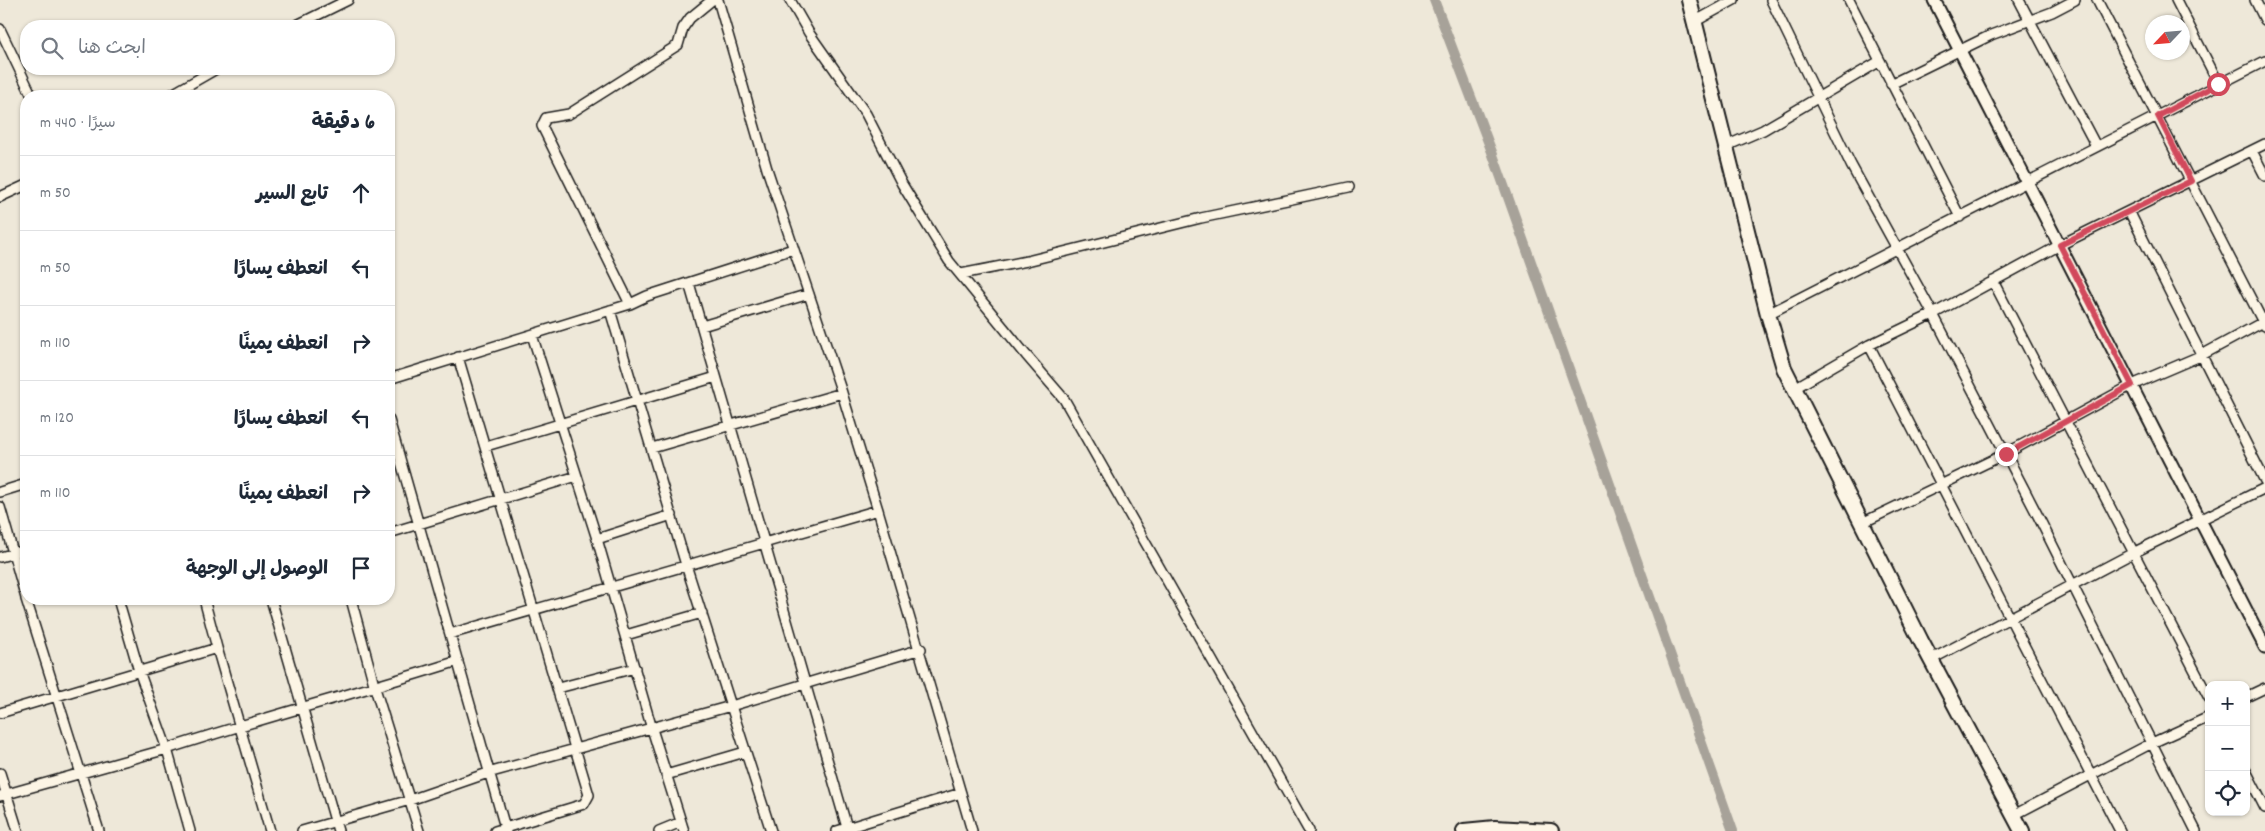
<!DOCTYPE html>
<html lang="ar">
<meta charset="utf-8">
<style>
body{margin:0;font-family:Dekko,"Playpen Sans Arabic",sans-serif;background:#f2f2f3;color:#1f2937;direction:rtl}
.controls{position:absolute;right:15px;bottom:15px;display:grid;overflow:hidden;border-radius:10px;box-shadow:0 1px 4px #0004}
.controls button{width:45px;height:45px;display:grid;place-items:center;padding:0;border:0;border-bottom:1px solid #e0e1e3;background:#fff;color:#1f2937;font:25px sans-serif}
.compass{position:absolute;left:2145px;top:15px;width:45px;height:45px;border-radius:50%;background:#fff;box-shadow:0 1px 4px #0004;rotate:244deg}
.stop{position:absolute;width:15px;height:15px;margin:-11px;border:4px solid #d1495b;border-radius:50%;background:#fff}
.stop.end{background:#d1495b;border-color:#fff;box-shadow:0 1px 5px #0008}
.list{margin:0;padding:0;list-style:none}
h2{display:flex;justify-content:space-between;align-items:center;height:65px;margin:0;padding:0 20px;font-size:21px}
h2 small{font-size:16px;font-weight:400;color:#747a83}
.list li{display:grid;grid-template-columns:32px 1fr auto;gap:15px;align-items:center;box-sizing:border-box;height:75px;padding:0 20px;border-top:1px solid #e0e1e3}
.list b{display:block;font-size:19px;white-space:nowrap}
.list em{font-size:16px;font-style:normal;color:#747a83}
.icon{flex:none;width:28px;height:28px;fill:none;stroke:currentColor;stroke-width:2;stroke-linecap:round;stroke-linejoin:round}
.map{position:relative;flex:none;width:2265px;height:831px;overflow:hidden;direction:ltr}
.search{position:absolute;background:#fff;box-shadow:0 1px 4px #0004;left:20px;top:20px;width:375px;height:55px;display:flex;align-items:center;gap:12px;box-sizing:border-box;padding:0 18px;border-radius:20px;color:#747a83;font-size:19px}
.panel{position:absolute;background:#fff;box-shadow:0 1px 4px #0004;left:20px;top:90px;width:375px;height:515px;border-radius:20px;direction:rtl}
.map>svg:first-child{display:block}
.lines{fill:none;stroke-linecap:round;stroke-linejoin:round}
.canal{stroke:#a7a299;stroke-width:10}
.minor-casing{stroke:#1c1c1c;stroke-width:12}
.tertiary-casing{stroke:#1c1c1c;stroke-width:15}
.primary-casing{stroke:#1c1c1c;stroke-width:18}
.minor{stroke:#fcf5e5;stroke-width:9}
.tertiary{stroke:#fcf5e5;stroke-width:11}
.primary{stroke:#fcf5e5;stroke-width:14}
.route{stroke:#d1495b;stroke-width:6}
</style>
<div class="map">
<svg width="2265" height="831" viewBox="0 0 2265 831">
<rect width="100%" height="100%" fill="#eee8d9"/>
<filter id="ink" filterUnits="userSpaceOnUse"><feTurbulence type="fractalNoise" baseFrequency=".02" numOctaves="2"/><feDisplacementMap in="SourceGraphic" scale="10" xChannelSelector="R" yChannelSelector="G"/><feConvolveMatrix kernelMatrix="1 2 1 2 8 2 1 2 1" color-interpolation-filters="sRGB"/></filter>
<g filter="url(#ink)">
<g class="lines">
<path class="canal" d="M 1434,0 L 1492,152 L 1733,831"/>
<defs>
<path id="minor" d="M 718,0 L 767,169 L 842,393 L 878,510 L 972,831
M 790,0 L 809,33 L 866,114 L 902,184 L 949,261 L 1026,355 L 1064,399 L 1309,831
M 1771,0 L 1851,165 L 1933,314 L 2038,516 L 2196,831
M 1849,0 L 1960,217
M 2019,0 L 2096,146
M 2097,0 L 2265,326
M 2176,0 L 2219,84
M 2255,0 L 2265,20
M 1694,22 L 1734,0
M 295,26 L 348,0
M 0,29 L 32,96
M 1891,84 L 1991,35 L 2052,12 L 2075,0
M 169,96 L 216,69
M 1726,146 L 1763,130 L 1880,61
M 2252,151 L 2265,176
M 0,197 L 26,185
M 2129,211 L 2265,481
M 961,274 L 1027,261 L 1201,218 L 1349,187
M 1993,281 L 2209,698
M 689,283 L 848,831
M 630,304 L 542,126 L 546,118 L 569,114 L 678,45 L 683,28 L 690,18 L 712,0
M 610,310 L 686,565 L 771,831
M 1768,314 L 2265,61
M 702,326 L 809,294
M 532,335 L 597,539 L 652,729 L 684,831
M 1869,345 L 2120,831
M 458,357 L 589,795 L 584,804 L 495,831
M 389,379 L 630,304 L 647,296 L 793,249
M 1793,389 L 1869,345 L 1933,314 L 2060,245 L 2265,144
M 389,420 L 506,831
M 486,446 L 716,377
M 652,448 L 842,393
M 0,492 L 26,484
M 0,507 L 26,598
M 1862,523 L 2005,454 L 2132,385 L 2200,356 L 2265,321
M 389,533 L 577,476
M 597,539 L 672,515
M 0,557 L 26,550
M 26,599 L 99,831
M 118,599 L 139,671 L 167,749 C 264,717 361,692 458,661
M 204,599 L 217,648
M 271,599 L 338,831
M 351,599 L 375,688 L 419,831
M 450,634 L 878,510
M 626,635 L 702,613
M 1932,659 L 2133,553 L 2265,488
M 558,688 L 635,668
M 2246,697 L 2265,688
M 0,713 L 217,648 L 270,831
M 2246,771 L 2265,808
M 0,773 L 18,831
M 666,775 L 745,752
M 0,796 L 167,749 L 190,831
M 2014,815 L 2152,743 L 2209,717
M 302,831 L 410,800 L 488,773 L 731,706 L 921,649
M 659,831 L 681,822
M 837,831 L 961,793"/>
<path id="tertiary" d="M 1934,0 L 2265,647"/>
<path id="primary" d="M 1689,0 L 1768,314 L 1784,368 L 1921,641 L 2022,831
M 1464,831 L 1495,828 L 1551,831"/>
</defs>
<use href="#minor" class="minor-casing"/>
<use href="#tertiary" class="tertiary-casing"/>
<use href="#primary" class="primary-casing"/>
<use href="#minor" class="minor"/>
<use href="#tertiary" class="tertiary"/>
<use href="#primary" class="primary"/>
</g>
</g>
<g class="lines" filter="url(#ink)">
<path class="route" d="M 2006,454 L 2132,385 L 2060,245 L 2191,181 L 2158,116 L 2218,84"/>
</g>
</svg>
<div class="controls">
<button>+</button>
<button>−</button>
<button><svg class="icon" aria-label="locate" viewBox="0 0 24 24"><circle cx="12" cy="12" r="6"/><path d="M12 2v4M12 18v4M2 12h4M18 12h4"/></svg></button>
</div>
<svg class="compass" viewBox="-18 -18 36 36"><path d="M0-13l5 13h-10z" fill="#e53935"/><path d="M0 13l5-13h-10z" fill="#747a83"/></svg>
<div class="stop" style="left:2218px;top:84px"></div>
<div class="stop end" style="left:2006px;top:454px"></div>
<div class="search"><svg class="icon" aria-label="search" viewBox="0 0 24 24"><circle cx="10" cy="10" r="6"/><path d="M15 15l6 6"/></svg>ابحث هنا</div>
<section class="panel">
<h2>6 دقيقة<small>سيرًا · 440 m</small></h2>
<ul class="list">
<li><svg class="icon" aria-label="ahead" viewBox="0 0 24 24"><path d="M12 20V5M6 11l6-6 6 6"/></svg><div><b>تابع السير</b></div><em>50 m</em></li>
<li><svg class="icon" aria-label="left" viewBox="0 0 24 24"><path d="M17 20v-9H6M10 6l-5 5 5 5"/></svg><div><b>انعطف يسارًا</b></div><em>50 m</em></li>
<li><svg class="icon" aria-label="right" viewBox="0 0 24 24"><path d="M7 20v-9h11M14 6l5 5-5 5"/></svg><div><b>انعطف يمينًا</b></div><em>110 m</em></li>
<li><svg class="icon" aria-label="left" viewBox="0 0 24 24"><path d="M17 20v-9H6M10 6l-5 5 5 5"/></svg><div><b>انعطف يسارًا</b></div><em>120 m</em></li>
<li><svg class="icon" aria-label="right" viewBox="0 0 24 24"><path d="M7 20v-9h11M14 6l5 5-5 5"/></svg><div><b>انعطف يمينًا</b></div><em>110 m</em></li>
<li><svg class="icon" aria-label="arrive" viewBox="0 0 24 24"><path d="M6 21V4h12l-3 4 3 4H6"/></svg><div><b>الوصول إلى الوجهة</b></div></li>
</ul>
</section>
</div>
